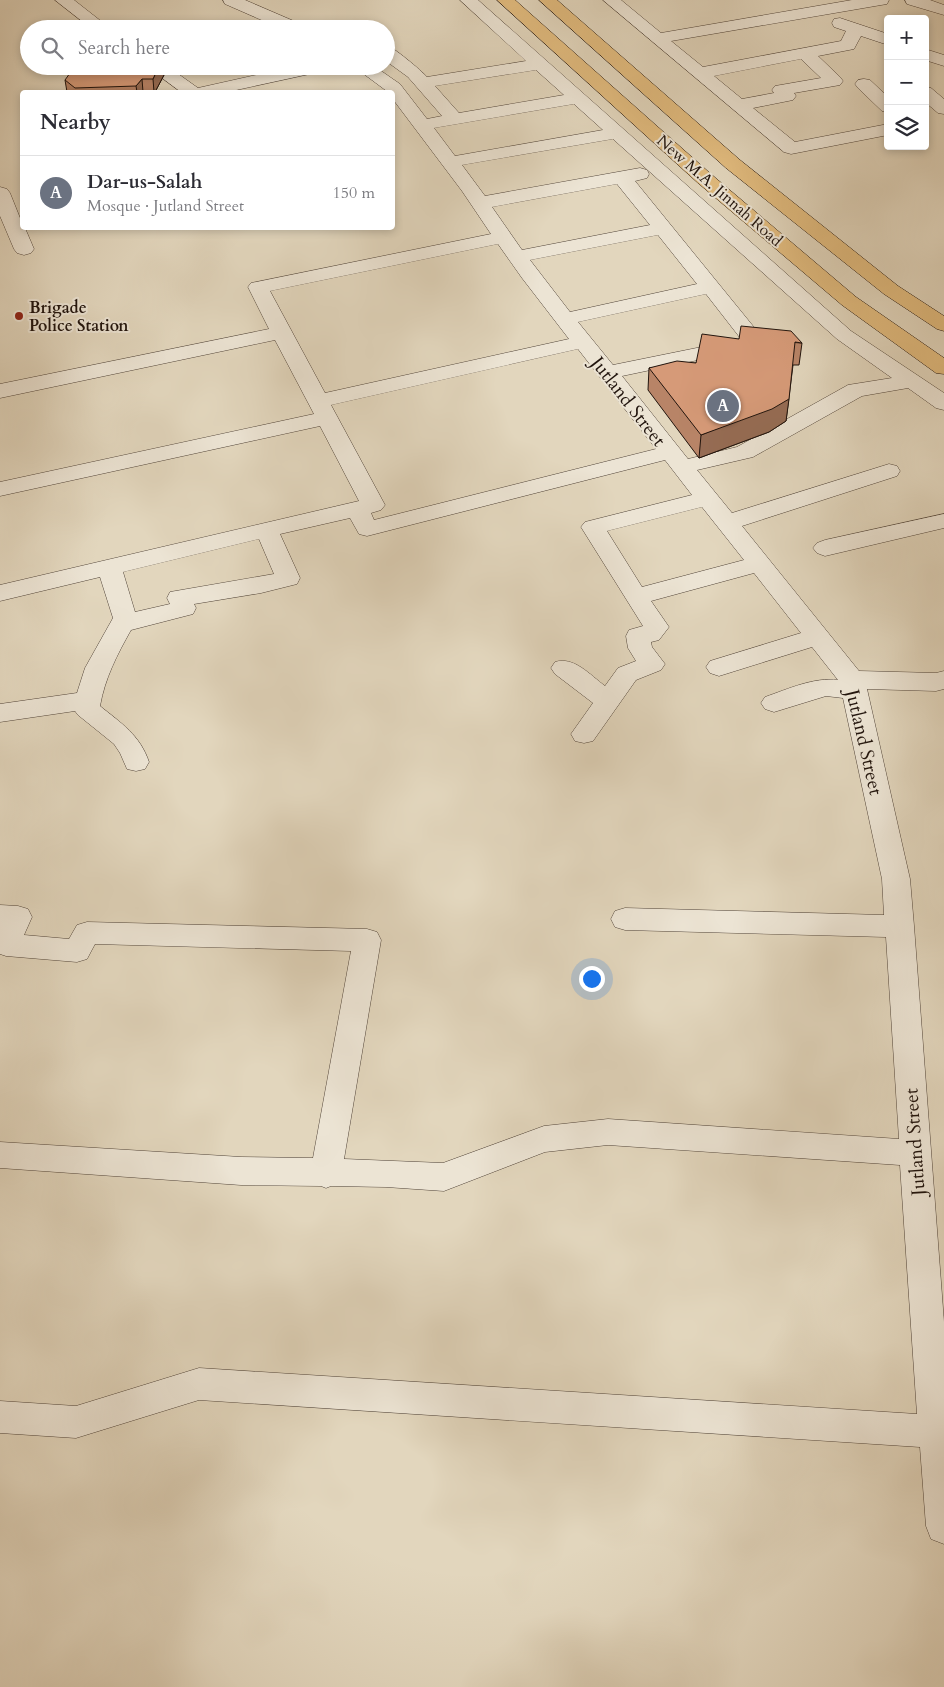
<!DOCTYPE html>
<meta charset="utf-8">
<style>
body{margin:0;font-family:Cardo,serif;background:#f2f2f3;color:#2b2b33}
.controls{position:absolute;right:15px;top:15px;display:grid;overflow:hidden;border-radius:5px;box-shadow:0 2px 8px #0003}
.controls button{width:45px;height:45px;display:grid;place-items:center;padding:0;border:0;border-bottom:1px solid #e1e1e2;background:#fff;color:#2b2b33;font:25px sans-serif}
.you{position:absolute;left:591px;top:978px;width:18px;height:18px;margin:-12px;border:4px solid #fff;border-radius:50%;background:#1a73e8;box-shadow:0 0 0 8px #1a73e833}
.badge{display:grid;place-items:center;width:32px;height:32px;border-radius:50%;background:#8f2418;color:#fff;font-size:16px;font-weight:700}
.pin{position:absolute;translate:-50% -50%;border:2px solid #fff;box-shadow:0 1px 5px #0006}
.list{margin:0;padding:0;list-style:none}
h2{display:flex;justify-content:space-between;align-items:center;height:65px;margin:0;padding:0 20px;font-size:21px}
h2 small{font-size:16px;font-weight:400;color:#7c7c81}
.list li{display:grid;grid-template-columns:32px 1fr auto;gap:15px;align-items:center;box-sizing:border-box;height:75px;padding:0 20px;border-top:1px solid #e1e1e2}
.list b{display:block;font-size:19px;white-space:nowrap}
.list p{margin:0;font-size:16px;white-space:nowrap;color:#7c7c81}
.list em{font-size:16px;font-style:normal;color:#7c7c81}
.icon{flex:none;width:28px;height:28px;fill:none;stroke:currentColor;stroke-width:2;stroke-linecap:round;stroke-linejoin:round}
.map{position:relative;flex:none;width:944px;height:1687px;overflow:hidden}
.search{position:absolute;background:#fff;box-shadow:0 2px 8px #0003;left:20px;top:20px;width:375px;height:55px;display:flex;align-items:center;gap:12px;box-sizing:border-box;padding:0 18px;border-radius:28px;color:#7c7c81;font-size:19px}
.panel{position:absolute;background:#fff;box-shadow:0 2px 8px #0003;left:20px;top:90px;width:375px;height:140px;border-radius:5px}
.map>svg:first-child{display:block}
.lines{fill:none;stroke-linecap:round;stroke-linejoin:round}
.minor-casing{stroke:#514439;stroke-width:1}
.major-casing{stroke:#21140d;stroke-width:1}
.minor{fill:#ece4d4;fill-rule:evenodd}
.major{fill:#e1bb7e;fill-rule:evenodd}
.wall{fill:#b88467;stroke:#21140d}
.shaded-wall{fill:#966c54;stroke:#21140d}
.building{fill:#d69a78;stroke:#21140d}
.poi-dot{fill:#8f2418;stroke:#ece4d4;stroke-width:2}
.labels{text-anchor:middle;stroke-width:4;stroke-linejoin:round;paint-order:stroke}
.far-street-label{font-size:16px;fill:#21140d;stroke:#ece4d4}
.far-poi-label{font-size:16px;font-weight:bold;fill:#21140d;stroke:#ece4d4;text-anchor:start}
.street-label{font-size:19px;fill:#21140d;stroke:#ece4d4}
</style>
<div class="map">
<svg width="944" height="1687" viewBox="0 0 944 1687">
<rect width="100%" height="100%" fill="#e2d6bd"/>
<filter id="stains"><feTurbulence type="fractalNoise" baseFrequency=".004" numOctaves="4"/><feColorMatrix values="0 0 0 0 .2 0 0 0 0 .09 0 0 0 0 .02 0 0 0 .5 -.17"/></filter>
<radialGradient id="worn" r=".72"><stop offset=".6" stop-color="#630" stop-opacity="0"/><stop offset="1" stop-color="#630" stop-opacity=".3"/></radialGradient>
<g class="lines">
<defs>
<path id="minor" d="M 55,0 L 74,0 L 111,29 L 92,29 Z
M 223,0 L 245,0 L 303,25 L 305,29 L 282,29 L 225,4 Z
M 460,0 L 478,0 L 851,331 L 944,393 L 944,410 L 936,408 L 908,388 L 862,396 L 753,457 L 697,470 L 732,513 L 889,464 L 897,466 L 900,471 L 897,476 L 742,526 L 859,671 L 936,673 L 944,671 L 944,689 L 936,691 L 867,689 L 910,879 L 914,926 L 944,1322 L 944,1544 L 931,1539 L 926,1526 L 920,1447 L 199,1400 L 76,1438 L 0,1433 L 0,1401 L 76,1406 L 199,1368 L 917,1414 L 900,1165 L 608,1145 L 545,1152 L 444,1191 L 386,1187 L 331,1186 L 326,1188 L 321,1186 L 241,1185 L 0,1168 L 0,1142 L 241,1157 L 313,1158 L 351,951 L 95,944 L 87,959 L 77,962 L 6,956 L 0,954 L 0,905 L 18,906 L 28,909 L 32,917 L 24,935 L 69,939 L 77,925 L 87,922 L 367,929 L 377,932 L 381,940 L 344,1159 L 443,1163 L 544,1126 L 608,1119 L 899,1139 L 886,937 L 625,930 L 615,927 L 611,919 L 615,911 L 625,908 L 884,915 L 882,879 L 843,698 L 826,696 L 774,712 L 765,709 L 761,703 L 765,697 C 788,689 814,677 838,680 L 812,647 L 719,676 L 710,673 L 706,667 L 710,661 L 801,633 L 754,573 L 651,601 L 669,627 L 659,640 L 651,642 L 652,647 L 665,664 L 661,670 L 636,680 L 593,741 L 584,743 L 575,741 L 571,734 L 593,703 L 555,674 L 551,668 L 555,662 C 574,656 590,675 605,686 L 618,668 L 636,661 L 628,648 L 626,636 L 629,630 L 643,626 L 581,527 L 585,522 L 692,495 L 665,460 L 367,536 L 359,534 L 350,518 L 280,534 L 300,578 L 297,584 L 261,593 L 194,604 L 196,608 L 193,614 L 131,630 C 117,655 105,678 100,706 C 121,723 140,735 149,762 L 145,769 L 136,771 L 127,769 L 120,753 L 114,744 L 78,715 L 75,711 L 0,722 L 0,704 L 77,693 L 85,668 L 113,618 L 100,577 L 0,601 L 0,585 L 359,501 L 320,426 L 0,496 L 0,482 L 314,414 L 275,340 L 0,398 L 0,384 L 269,329 L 248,287 L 251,283 L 491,234 L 462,191 L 392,98 L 392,92 L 388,92 L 353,66 L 374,66 L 400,84 L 427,119 L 442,116 L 408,77 L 386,61 L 386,45 C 392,46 422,71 427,77 L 526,61 ZM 536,70 L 564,95 L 459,113 L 435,86 ZM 574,104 L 603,130 L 455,156 L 434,128 ZM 613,139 L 837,339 L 892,378 L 848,385 L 737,447 L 688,459 L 622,376 L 755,348 L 762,346 L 766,342 L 635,181 L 647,178 L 649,174 L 647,170 L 640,168 L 485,196 L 462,165 ZM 617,184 L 650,225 L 522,250 L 492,207 ZM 658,235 L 697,284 L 570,312 L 530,260 ZM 498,244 L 522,278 L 569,339 L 325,393 L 270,291 ZM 706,294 L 741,339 L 613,365 L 578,322 ZM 578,349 L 656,449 L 374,520 L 371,513 L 381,510 L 385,505 L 331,405 ZM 702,507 L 744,560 L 642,587 L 607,531 ZM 259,539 L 274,574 L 170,592 L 167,598 L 170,604 L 135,612 L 123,572 Z
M 603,0 L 621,0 L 661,33 L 852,0 L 889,0 L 887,4 L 881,5 L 671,41 L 703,67 L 841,41 L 846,31 L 834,27 L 832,23 L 834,19 L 840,18 L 888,34 L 888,45 L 861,36 L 854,49 L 818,56 L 840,77 L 843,81 L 840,85 L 794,93 L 796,96 L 793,100 L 753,108 L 795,142 L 888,124 L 888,135 L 791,154 L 784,152 ZM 801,59 L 821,78 L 775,86 L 772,90 L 774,93 L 742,99 L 714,76 Z
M 905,0 L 930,0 L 944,5 L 944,15 L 907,4 Z
M 925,49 L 944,55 L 944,66 L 925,60 Z
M 146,66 L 167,66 L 198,88 L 297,66 L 331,66 L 328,70 L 227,92 L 181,92 Z
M 864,79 L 870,80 L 888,97 L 888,112 L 882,111 L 858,88 L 855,84 L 858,80 Z
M 925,87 L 931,88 L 944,99 L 944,114 L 938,113 L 925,102 Z
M 0,187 L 7,189 L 10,193 L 22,223 L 22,228 L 25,228 L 34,249 L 31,253 L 24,255 L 17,253 L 14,249 L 0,216 Z
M 944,514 L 944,528 L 825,556 L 817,553 L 813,548 L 817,543 L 825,540 Z"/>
<path id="major" d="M 497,0 L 515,0 L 712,175 L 856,297 L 944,358 L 944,374 L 936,373 L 842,305 L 698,183 Z
M 539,0 L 557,0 L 740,160 L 898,286 L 944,316 L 944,331 L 937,329 L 884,294 L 726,168 Z"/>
</defs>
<use href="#minor" class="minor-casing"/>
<use href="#major" class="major-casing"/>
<use href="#minor" class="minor"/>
<use href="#major" class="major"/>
</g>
<path class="wall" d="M 164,75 L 155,92 L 67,92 L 65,80 Z
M 739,339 L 802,343 L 799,365 L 793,365 L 786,421 L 769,432 L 699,458 L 648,390 L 649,368 L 696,363 Z"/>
<path class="shaded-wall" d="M 159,66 L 163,66 L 164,75 L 155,92 L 154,92 L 153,79 Z
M 142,79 L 143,92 L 137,92 L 136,86 Z
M 789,399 L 786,421 L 769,432 L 699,458 L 701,435 Z"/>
<path class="building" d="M 75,66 L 159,66 L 153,79 L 142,79 L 136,86 L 75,88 L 65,80 Z
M 741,326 L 791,331 L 802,343 L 795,342 L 789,399 L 772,409 L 701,435 L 649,368 L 677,361 L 696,363 L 702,334 L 739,339 Z"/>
<circle class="poi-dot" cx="19" cy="316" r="5"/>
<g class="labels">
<g class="far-street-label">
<text transform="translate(720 190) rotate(41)" y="6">New M.A. Jinnah Road</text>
</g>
<g class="far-poi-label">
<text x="29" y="313">Brigade<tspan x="29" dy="18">Police Station</tspan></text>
</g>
<g class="street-label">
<text transform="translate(629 401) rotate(52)" y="7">Jutland Street</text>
<text transform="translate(865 742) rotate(77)" y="7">Jutland Street</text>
<text transform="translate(914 1142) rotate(-94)" y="7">Jutland Street</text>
</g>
</g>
<rect width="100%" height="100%" filter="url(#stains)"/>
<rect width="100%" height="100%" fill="url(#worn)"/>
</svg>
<div class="controls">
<button>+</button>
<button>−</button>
<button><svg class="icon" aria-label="layers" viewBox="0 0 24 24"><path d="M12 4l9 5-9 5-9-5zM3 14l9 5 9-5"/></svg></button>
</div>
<div class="you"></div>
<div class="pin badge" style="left:723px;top:406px;background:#6b7280">A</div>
<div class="search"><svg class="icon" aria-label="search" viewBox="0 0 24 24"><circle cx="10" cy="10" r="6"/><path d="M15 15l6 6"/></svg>Search here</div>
<section class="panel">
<h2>Nearby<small></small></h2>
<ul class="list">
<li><span class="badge" style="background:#6b7280">A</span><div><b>Dar-us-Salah</b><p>Mosque · Jutland Street</p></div><em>150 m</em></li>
</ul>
</section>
</div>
